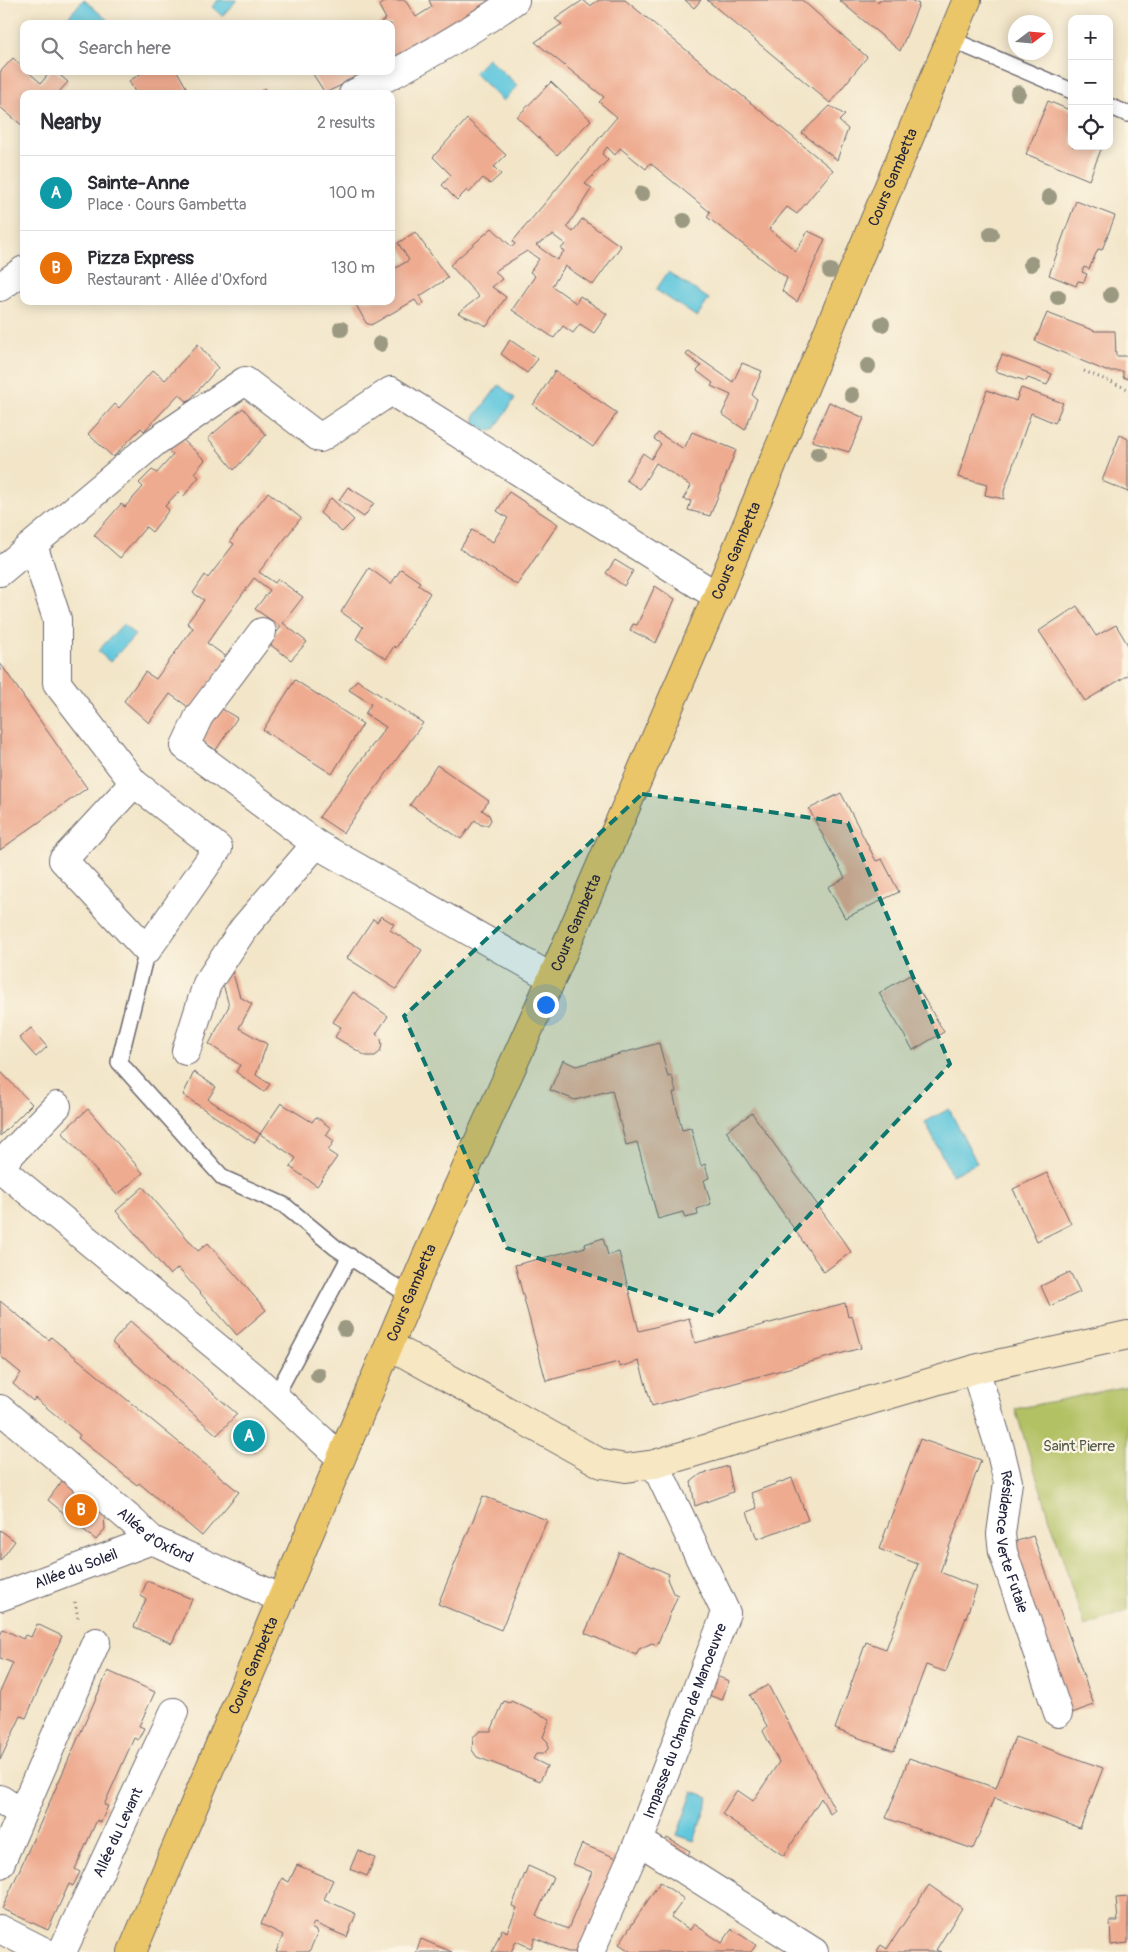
<!DOCTYPE html>
<meta charset="utf-8">
<style>
body{margin:0;font-family:Pangolin,sans-serif;background:#f7f7f7;color:#2b2b33}
.controls{position:absolute;right:15px;top:15px;display:grid;overflow:hidden;border-radius:10px;box-shadow:0 2px 12px #0003}
.controls button{width:45px;height:45px;display:grid;place-items:center;padding:0;border:0;border-bottom:1px solid #e1e1e2;background:#fff;color:#2b2b33;font:25px sans-serif}
.compass{position:absolute;left:1008px;top:15px;width:45px;height:45px;border-radius:50%;background:#fff;box-shadow:0 2px 12px #0003;rotate:74deg}
.you{position:absolute;left:545px;top:1004px;width:18px;height:18px;margin:-12px;border:4px solid #fff;border-radius:50%;background:#1a73e8;box-shadow:0 0 0 8px #1a73e833}
.badge{display:grid;place-items:center;width:32px;height:32px;border-radius:50%;background:#0b8043;color:#fff;font-size:16px;font-weight:700}
.pin{position:absolute;translate:-50% -50%;border:2px solid #fff;box-shadow:0 1px 5px #0006}
.list{margin:0;padding:0;list-style:none}
h2{display:flex;justify-content:space-between;align-items:center;height:65px;margin:0;padding:0 20px;font-size:21px}
h2 small{font-size:16px;font-weight:400;color:#7c7c81}
.list li{display:grid;grid-template-columns:32px 1fr auto;gap:15px;align-items:center;box-sizing:border-box;height:75px;padding:0 20px;border-top:1px solid #e1e1e2}
.list b{display:block;font-size:19px;white-space:nowrap}
.list p{margin:0;font-size:16px;white-space:nowrap;color:#7c7c81}
.list em{font-size:16px;font-style:normal;color:#7c7c81}
.icon{flex:none;width:28px;height:28px;fill:none;stroke:currentColor;stroke-width:2;stroke-linecap:round;stroke-linejoin:round}
.map{position:relative;flex:none;width:1128px;height:1952px;overflow:hidden}
.search{position:absolute;background:#fff;box-shadow:0 2px 12px #0003;left:20px;top:20px;width:375px;height:55px;display:flex;align-items:center;gap:12px;box-sizing:border-box;padding:0 18px;border-radius:10px;color:#7c7c81;font-size:19px}
.panel{position:absolute;background:#fff;box-shadow:0 2px 12px #0003;left:20px;top:90px;width:375px;height:215px;border-radius:10px}
.map>svg:first-child{display:block}
.green{fill:#b2c164;stroke:#6a7250}
.water{fill:#61c7dd;stroke:#42748c}
.building{fill:#eeab90;fill-rule:evenodd}
.lines{fill:none;stroke-linecap:round;stroke-linejoin:round}
.lane-casing{stroke:#6b666c;stroke-width:18}
.street-casing{stroke:#6b666c;stroke-width:30}
.secondary-casing{stroke:#6b666c;stroke-width:30}
.primary-casing{stroke:#6b666c;stroke-width:30}
.path{stroke:#6b666c;stroke-width:3;stroke-dasharray:1 4;stroke-linecap:butt}
.lane{stroke:#fff;stroke-width:15}
.street{stroke:#fff;stroke-width:28}
.secondary{stroke:#f7e8c3;stroke-width:28}
.primary{stroke:#ebc669;stroke-width:28}
.tree{fill:#9b9982}
.marked{fill:#0f766e;fill-opacity:0.2;stroke:#0f766e;stroke-width:4;stroke-dasharray:10 6;stroke-linejoin:round}
.labels{text-anchor:middle;stroke-width:4.5;stroke-linejoin:round;paint-order:stroke}
.street-label{font-size:15px;fill:#22223b;stroke:#fcf5e5}
.park-label{font-size:15px;fill:#545a49;stroke:#fcf5e5}
</style>
<div class="map">
<svg width="1128" height="1952" viewBox="0 0 1128 1952">
<rect width="100%" height="100%" fill="#fcf5e5"/>
<filter id="ink" filterUnits="userSpaceOnUse"><feTurbulence type="fractalNoise" baseFrequency=".02" numOctaves="2"/><feDisplacementMap in="SourceGraphic" scale="10" xChannelSelector="R" yChannelSelector="G"/><feConvolveMatrix kernelMatrix="1 2 1 2 8 2 1 2 1" color-interpolation-filters="sRGB"/></filter>
<filter id="wash" filterUnits="userSpaceOnUse"><feTurbulence type="fractalNoise" baseFrequency=".0096" numOctaves="4" result="noise"/><feDisplacementMap in="SourceGraphic" scale="20" xChannelSelector="R" yChannelSelector="G"/><feGaussianBlur stdDeviation="1.12" result="paint"/><feColorMatrix in="noise" values="0 0 0 0 0 0 0 0 0 0 0 0 0 0 0 0 0 1.4 0 .05"/><feComposite in="paint" operator="in"/></filter>
<g filter="url(#wash)">
<rect width="100%" height="100%" fill="#f2e5c8"/>
<path class="green" d="M 1128,1386 L 1128,1611 L 1084,1626 L 1015,1409 Z"/>
<path class="water" d="M 83,0 L 84,0 L 110,22 L 78,24 L 69,16 Z
M 218,0 L 237,0 L 222,16 L 212,7 Z
M 488,58 L 518,86 L 503,101 L 474,73 Z
M 668,272 L 709,299 L 697,317 L 656,290 Z
M 499,385 L 515,398 L 495,429 L 486,431 L 475,425 L 475,416 Z
M 123,624 L 135,635 L 110,662 L 98,651 Z
M 949,1109 L 977,1163 L 952,1175 L 925,1122 Z
M 693,1791 L 709,1797 L 694,1841 L 677,1835 Z"/>
<g id="blocks">
<path class="building" d="M 388,0 L 405,0 L 416,17 L 432,7 L 429,0 L 499,0 L 391,62 L 391,24 L 378,24 L 386,19 L 379,6 Z
M 583,0 L 590,6 L 599,0 L 625,0 L 833,170 L 797,214 L 787,207 L 769,229 L 796,251 L 808,231 L 825,239 L 797,302 L 782,291 L 787,278 L 707,217 L 710,212 L 650,163 L 646,169 L 620,148 L 615,155 L 607,147 L 602,154 L 608,160 L 585,184 L 592,188 L 567,227 L 573,232 L 582,219 L 621,246 L 593,285 L 565,266 L 552,286 L 576,303 L 580,296 L 607,314 L 594,333 L 580,324 L 573,333 L 563,326 L 554,338 L 512,310 L 535,276 L 530,272 L 539,259 L 527,251 L 495,271 L 502,279 L 492,287 L 506,297 L 487,326 L 458,313 L 479,297 L 450,265 L 492,228 L 512,247 L 515,244 L 513,241 L 617,117 L 599,102 L 604,97 L 535,42 L 562,24 L 555,19 ZM 553,235 L 565,244 L 561,249 L 564,251 L 557,260 L 536,245 Z
M 685,0 L 701,0 L 694,8 Z
M 707,0 L 802,0 L 867,57 L 830,103 Z
M 839,0 L 875,0 L 878,2 L 879,0 L 910,0 L 919,4 L 900,51 Z
M 13,58 L 24,68 L 24,71 L 27,71 L 41,83 L 51,71 L 55,71 L 68,82 L 57,94 L 24,94 L 24,127 L 0,107 L 0,72 Z
M 145,71 L 177,71 L 190,94 L 136,94 L 129,81 Z
M 311,71 L 371,71 L 325,93 Z
M 551,82 L 591,120 L 557,155 L 517,117 Z
M 264,88 L 268,94 L 257,94 Z
M 1048,101 L 1072,111 L 1072,146 L 1102,147 L 1089,180 L 1026,154 Z
M 830,106 L 845,115 L 839,121 L 848,129 L 837,160 L 802,133 Z
M 467,119 L 506,155 L 494,167 L 501,174 L 490,184 L 483,178 L 469,193 L 467,190 L 457,200 L 442,185 L 451,175 L 433,157 Z
M 1076,201 L 1115,216 L 1102,250 L 1098,249 L 1089,269 L 1084,267 L 1082,272 L 1087,274 L 1084,282 L 1078,281 L 1076,286 L 1049,275 Z
M 415,232 L 448,278 L 420,296 L 424,303 L 419,306 L 415,300 L 371,325 L 366,323 L 354,301 L 391,301 L 391,271 L 409,260 L 398,243 Z
M 1047,313 L 1095,331 L 1115,331 L 1116,356 L 1128,356 L 1128,379 L 1123,377 L 1123,371 L 1106,371 L 1035,341 Z
M 510,340 L 538,359 L 527,373 L 501,354 Z
M 198,344 L 218,368 L 188,402 L 179,394 L 144,431 L 141,428 L 113,457 L 88,434 L 115,404 L 119,408 L 153,370 L 165,380 Z
M 689,351 L 733,382 L 742,363 L 762,371 L 752,395 L 757,399 L 745,430 L 722,414 L 731,395 L 711,386 L 713,383 L 697,371 L 701,366 L 686,355 Z
M 1002,355 L 1052,374 L 1047,385 L 1028,378 L 1026,381 L 995,371 Z
M 555,371 L 617,413 L 593,447 L 533,405 Z
M 1021,388 L 1063,403 L 1055,423 L 1031,413 L 1004,491 L 1004,499 L 985,495 L 987,485 L 958,477 L 972,433 L 987,390 L 1016,401 Z
M 829,402 L 864,418 L 849,452 L 812,441 Z
M 243,408 L 266,435 L 234,470 L 208,438 Z
M 692,432 L 736,450 L 710,516 L 688,510 L 691,501 L 683,499 L 691,486 L 656,463 L 640,489 L 626,480 L 643,453 L 651,459 L 661,444 L 654,439 L 658,433 L 684,449 Z
M 1120,435 L 1128,439 L 1128,492 L 1102,481 Z
M 181,438 L 205,460 L 194,473 L 199,477 L 183,497 L 178,492 L 165,506 L 169,510 L 152,532 L 146,527 L 120,558 L 94,535 L 121,504 L 125,507 L 143,487 L 139,483 L 152,470 L 157,473 L 173,455 L 169,451 Z
M 348,487 L 374,503 L 364,517 L 339,500 Z
M 268,492 L 301,518 L 259,572 L 275,583 L 278,579 L 303,597 L 283,623 L 307,642 L 291,660 L 268,643 L 281,627 L 255,609 L 270,590 L 254,578 L 207,643 L 228,658 L 191,709 L 170,694 L 149,723 L 124,701 L 145,672 L 156,679 L 193,628 L 187,623 L 204,600 L 193,593 L 205,575 L 208,578 L 234,544 L 230,541 Z
M 509,492 L 558,524 L 517,585 L 460,549 L 472,530 L 493,542 L 508,518 L 497,511 Z
M 331,498 L 354,520 L 342,532 L 320,513 Z
M 615,560 L 633,571 L 624,586 L 606,573 Z
M 369,568 L 391,584 L 401,569 L 420,582 L 418,585 L 430,593 L 396,648 L 394,646 L 386,659 L 356,639 L 363,627 L 341,612 Z
M 655,586 L 675,599 L 656,643 L 630,630 L 633,624 L 637,625 Z
M 1077,606 L 1096,636 L 1116,625 L 1128,645 L 1128,675 L 1085,701 L 1039,631 Z
M 0,663 L 87,788 L 0,850 Z
M 295,680 L 363,724 L 332,774 L 263,730 Z
M 357,680 L 423,723 L 343,833 L 319,817 L 386,727 L 365,714 L 371,704 L 349,690 Z
M 219,707 L 237,718 L 216,750 L 196,737 Z
M 437,765 L 489,801 L 482,810 L 489,815 L 491,820 L 488,825 L 481,825 L 475,820 L 461,839 L 410,805 Z
M 841,793 L 876,861 L 882,859 L 899,892 L 845,918 L 828,887 L 845,878 L 809,809 Z
M 381,916 L 394,924 L 390,930 L 422,950 L 396,989 L 347,958 L 373,919 L 377,922 Z
M 230,964 L 240,997 L 252,1004 L 239,1028 L 267,1044 L 256,1075 L 270,1084 L 264,1092 L 236,1072 L 240,1065 L 209,1044 L 229,1006 L 221,976 Z
M 910,975 L 944,1032 L 913,1050 L 879,993 Z
M 353,992 L 388,1016 L 376,1034 L 381,1039 L 382,1045 L 380,1052 L 375,1056 L 366,1056 L 335,1037 L 341,1027 L 333,1022 Z
M 31,1028 L 47,1047 L 36,1057 L 19,1038 Z
M 659,1043 L 668,1077 L 672,1076 L 676,1092 L 673,1093 L 682,1130 L 691,1128 L 701,1166 L 705,1164 L 709,1178 L 704,1180 L 711,1204 L 697,1209 L 698,1215 L 685,1218 L 683,1212 L 658,1219 L 637,1142 L 626,1145 L 612,1090 L 575,1100 L 550,1090 L 563,1060 L 576,1066 Z
M 0,1071 L 32,1104 L 0,1136 Z
M 194,1072 L 216,1087 L 208,1099 L 260,1134 L 254,1143 L 183,1095 Z
M 281,1103 L 312,1122 L 316,1117 L 331,1128 L 326,1135 L 334,1141 L 328,1151 L 337,1157 L 317,1186 L 290,1167 L 296,1158 L 260,1134 Z
M 88,1109 L 143,1173 L 117,1195 L 62,1132 Z
M 752,1113 L 851,1252 L 824,1272 L 726,1131 Z
M 1047,1173 L 1071,1224 L 1037,1241 L 1013,1189 Z
M 143,1187 L 198,1251 L 208,1243 L 266,1310 L 237,1335 L 178,1268 L 170,1275 L 116,1211 Z
M 603,1238 L 608,1255 L 619,1252 L 639,1331 L 689,1318 L 695,1343 L 845,1303 L 848,1317 L 852,1316 L 861,1348 L 652,1406 L 639,1361 L 619,1367 L 618,1362 L 546,1381 L 515,1265 L 586,1247 L 585,1244 Z
M 1070,1272 L 1080,1292 L 1050,1306 L 1041,1286 Z
M 0,1301 L 49,1340 L 51,1337 L 239,1492 L 202,1536 L 139,1483 L 137,1485 L 78,1438 L 80,1435 L 35,1398 L 33,1401 L 13,1384 L 21,1373 L 0,1356 Z
M 130,1321 L 237,1414 L 217,1435 L 112,1343 Z
M 246,1420 L 264,1443 L 254,1453 L 234,1429 Z
M 920,1439 L 981,1460 L 940,1572 L 977,1587 L 946,1672 L 926,1665 L 894,1751 L 835,1729 L 866,1642 L 886,1649 L 918,1564 L 879,1549 Z
M 728,1466 L 733,1492 L 695,1506 L 691,1482 L 701,1474 Z
M 65,1477 L 104,1515 L 105,1529 L 96,1540 L 48,1500 Z
M 792,1478 L 808,1520 L 757,1539 L 747,1512 L 757,1508 L 751,1493 Z
M 483,1496 L 547,1520 L 501,1630 L 438,1604 Z
M 0,1530 L 15,1541 L 0,1561 Z
M 1033,1536 L 1094,1705 L 1069,1714 L 1008,1544 Z
M 619,1552 L 669,1574 L 667,1579 L 673,1593 L 678,1595 L 657,1645 L 652,1643 L 639,1649 L 636,1655 L 585,1633 Z
M 147,1581 L 192,1599 L 172,1643 L 134,1627 L 146,1599 L 141,1596 Z
M 37,1624 L 62,1636 L 26,1718 L 21,1716 L 0,1760 L 0,1692 L 13,1663 L 0,1658 L 0,1636 L 3,1629 L 23,1639 L 25,1635 L 31,1637 Z
M 108,1671 L 155,1692 L 139,1726 L 144,1728 L 138,1740 L 134,1738 L 104,1805 L 108,1806 L 101,1822 L 97,1820 L 75,1869 L 80,1872 L 73,1886 L 69,1884 L 48,1930 L 2,1909 Z
M 711,1674 L 729,1681 L 722,1700 L 703,1693 Z
M 768,1685 L 835,1810 L 830,1814 L 821,1798 L 784,1856 L 722,1814 L 737,1790 L 753,1801 L 779,1762 L 763,1731 L 767,1726 L 750,1695 Z
M 504,1701 L 510,1703 L 511,1701 L 550,1719 L 543,1737 L 548,1742 L 548,1749 L 543,1754 L 536,1754 L 533,1759 L 547,1766 L 540,1781 L 477,1757 L 472,1750 L 473,1737 L 480,1731 L 491,1731 Z
M 1015,1737 L 1103,1768 L 1080,1828 L 994,1798 L 973,1849 L 886,1818 L 909,1758 L 996,1788 Z
M 667,1838 L 690,1851 L 684,1863 L 661,1848 Z
M 582,1844 L 619,1859 L 580,1952 L 568,1952 L 535,1938 L 531,1948 L 516,1941 L 511,1952 L 492,1952 L 502,1929 L 507,1932 L 517,1908 L 512,1906 L 528,1866 L 553,1877 L 536,1916 L 568,1929 L 592,1872 L 573,1864 Z
M 358,1850 L 375,1858 L 367,1876 L 350,1869 Z
M 297,1865 L 333,1880 L 324,1899 L 356,1914 L 347,1937 L 314,1923 L 311,1928 L 318,1932 L 309,1952 L 276,1952 L 283,1935 L 261,1924 L 282,1878 L 289,1882 Z
M 660,1882 L 684,1899 L 671,1917 L 690,1930 L 694,1924 L 722,1943 L 732,1929 L 756,1945 L 751,1952 L 631,1952 L 619,1944 Z
M 929,1885 L 962,1908 L 936,1950 L 941,1952 L 876,1952 L 881,1945 L 887,1949 Z
M 1128,1897 L 1128,1943 L 1111,1945 L 1110,1921 L 1118,1921 L 1116,1898 Z
M 421,1939 L 452,1952 L 416,1952 Z"/>
</g>
</g>
<g filter="url(#ink)">
<use href="#blocks" fill-opacity="0" stroke="#6b666c" stroke-width="1"/>
<g class="lines">
<defs>
<path id="lane" d="M 950,39 L 1072,91
M 1109,106 L 1128,114
M 147,950 L 119,1062 L 223,1178 L 284,1205 L 336,1248 L 410,1296
M 275,1397 L 350,1256"/>
<g id="street">
<path d="M 353,94 C 409,67 464,36 515,0"/>
<path d="M 0,287 L 24,270"/>
<path d="M 33,545 L 57,619 L 57,683 L 134,783"/>
<path d="M 0,572 L 155,442 L 245,381 L 320,438 L 391,391 L 717,596"/>
<path d="M 262,632 L 199,716 L 185,746 L 316,844 L 552,978"/>
<path d="M 134,783 L 218,848 L 147,950 L 63,860 Z"/>
<path d="M 186,1051 L 207,984 L 244,928 L 316,844"/>
<path d="M 0,1165 L 57,1106"/>
<path d="M 0,1168 L 259,1382 L 341,1458"/>
<path id="s1" d="M 975,1369 L 1000,1449 L 1008,1482 L 1001,1534 L 1003,1552 L 1058,1713"/>
<path id="s2" d="M 0,1409 L 132,1521 L 152,1540 L 282,1599"/>
<path id="s3" d="M 0,1597 L 152,1540"/>
<path d="M 0,1799 L 21,1813"/>
<path d="M 639,1841 L 814,1952"/>
<path d="M 0,1864 L 96,1642"/>
<path d="M 0,1929 L 45,1952"/>
<path id="s4" d="M 62,1952 L 174,1712"/>
<path id="s5" d="M 590,1952 L 639,1841 L 726,1613 L 655,1464"/>
</g>
<path id="secondary" d="M 389,1345 L 602,1464 L 626,1468 L 655,1464 L 979,1368 L 1128,1335"/>
<g id="primary">
<path id="s6" d="M 132,1952 L 425,1260 L 552,978 L 717,596 L 967,0"/>
</g>
</defs>
<use href="#lane" class="lane-casing"/>
<use href="#street" class="street-casing"/>
<use href="#secondary" class="secondary-casing"/>
<use href="#primary" class="primary-casing"/>
<path class="path" d="M 1084,371 L 1128,389
M 75,1602 L 78,1618"/>
<use href="#lane" class="lane"/>
<use href="#street" class="street"/>
<use href="#secondary" class="secondary"/>
<use href="#primary" class="primary"/>
</g>
<g class="tree">
<circle cx="1018" cy="93" r="8"/>
<circle cx="642" cy="194" r="8"/>
<circle cx="1049" cy="197" r="8"/>
<circle cx="684" cy="221" r="8"/>
<circle cx="991" cy="234" r="8"/>
<circle cx="1031" cy="264" r="8"/>
<circle cx="830" cy="271" r="8"/>
<circle cx="1111" cy="295" r="8"/>
<circle cx="1058" cy="297" r="8"/>
<circle cx="882" cy="324" r="8"/>
<circle cx="341" cy="329" r="8"/>
<circle cx="380" cy="344" r="8"/>
<circle cx="868" cy="366" r="8"/>
<circle cx="852" cy="395" r="8"/>
<circle cx="818" cy="454" r="8"/>
<circle cx="345" cy="1329" r="8"/>
<circle cx="318" cy="1375" r="8"/>
</g>
</g>
<path class="marked" d="M 642,794 L 848,823 L 950,1064 L 715,1316 L 507,1248 L 404,1016 Z"/>
<g class="labels">
<g class="street-label">
<text dy="5" stroke="none"><textPath href="#s6" startOffset="1931">Cours Gambetta</textPath></text>
<text dy="5" stroke="none"><textPath href="#s6" startOffset="1526">Cours Gambetta</textPath></text>
<text dy="5" stroke="none"><textPath href="#s6" startOffset="1121">Cours Gambetta</textPath></text>
<text dy="5" stroke="none"><textPath href="#s6" startOffset="716">Cours Gambetta</textPath></text>
<text dy="5" stroke="none"><textPath href="#s2" startOffset="201">Allée d'Oxford</textPath></text>
<text dy="5" stroke="none"><textPath href="#s1" startOffset="179">Résidence Verte Futaie</textPath></text>
<text dy="5" stroke="none"><textPath href="#s3" startOffset="81">Allée du Soleil</textPath></text>
<text dy="5" stroke="none"><textPath href="#s6" startOffset="311">Cours Gambetta</textPath></text>
<text dy="5" stroke="none"><textPath href="#s5" startOffset="250">Impasse du Champ de Manoeuvre</textPath></text>
<text dy="5" stroke="none"><textPath href="#s4" startOffset="132">Allée du Levant</textPath></text>
</g>
<g class="park-label">
<text x="1079" y="1451">Saint Pierre</text>
</g>
</g>
</svg>
<div class="controls">
<button>+</button>
<button>−</button>
<button><svg class="icon" aria-label="locate" viewBox="0 0 24 24"><circle cx="12" cy="12" r="6"/><path d="M12 2v4M12 18v4M2 12h4M18 12h4"/></svg></button>
</div>
<svg class="compass" viewBox="-18 -18 36 36"><path d="M0-13l5 13h-10z" fill="#e53935"/><path d="M0 13l5-13h-10z" fill="#7c7c81"/></svg>
<div class="you"></div>
<div class="pin badge" style="left:249px;top:1436px;background:#0f9aa8">A</div>
<div class="pin badge" style="left:81px;top:1510px;background:#e8710a">B</div>
<div class="search"><svg class="icon" aria-label="search" viewBox="0 0 24 24"><circle cx="10" cy="10" r="6"/><path d="M15 15l6 6"/></svg>Search here</div>
<section class="panel">
<h2>Nearby<small>2 results</small></h2>
<ul class="list">
<li><span class="badge" style="background:#0f9aa8">A</span><div><b>Sainte-Anne</b><p>Place · Cours Gambetta</p></div><em>100 m</em></li>
<li><span class="badge" style="background:#e8710a">B</span><div><b>Pizza Express</b><p>Restaurant · Allée d'Oxford</p></div><em>130 m</em></li>
</ul>
</section>
</div>
